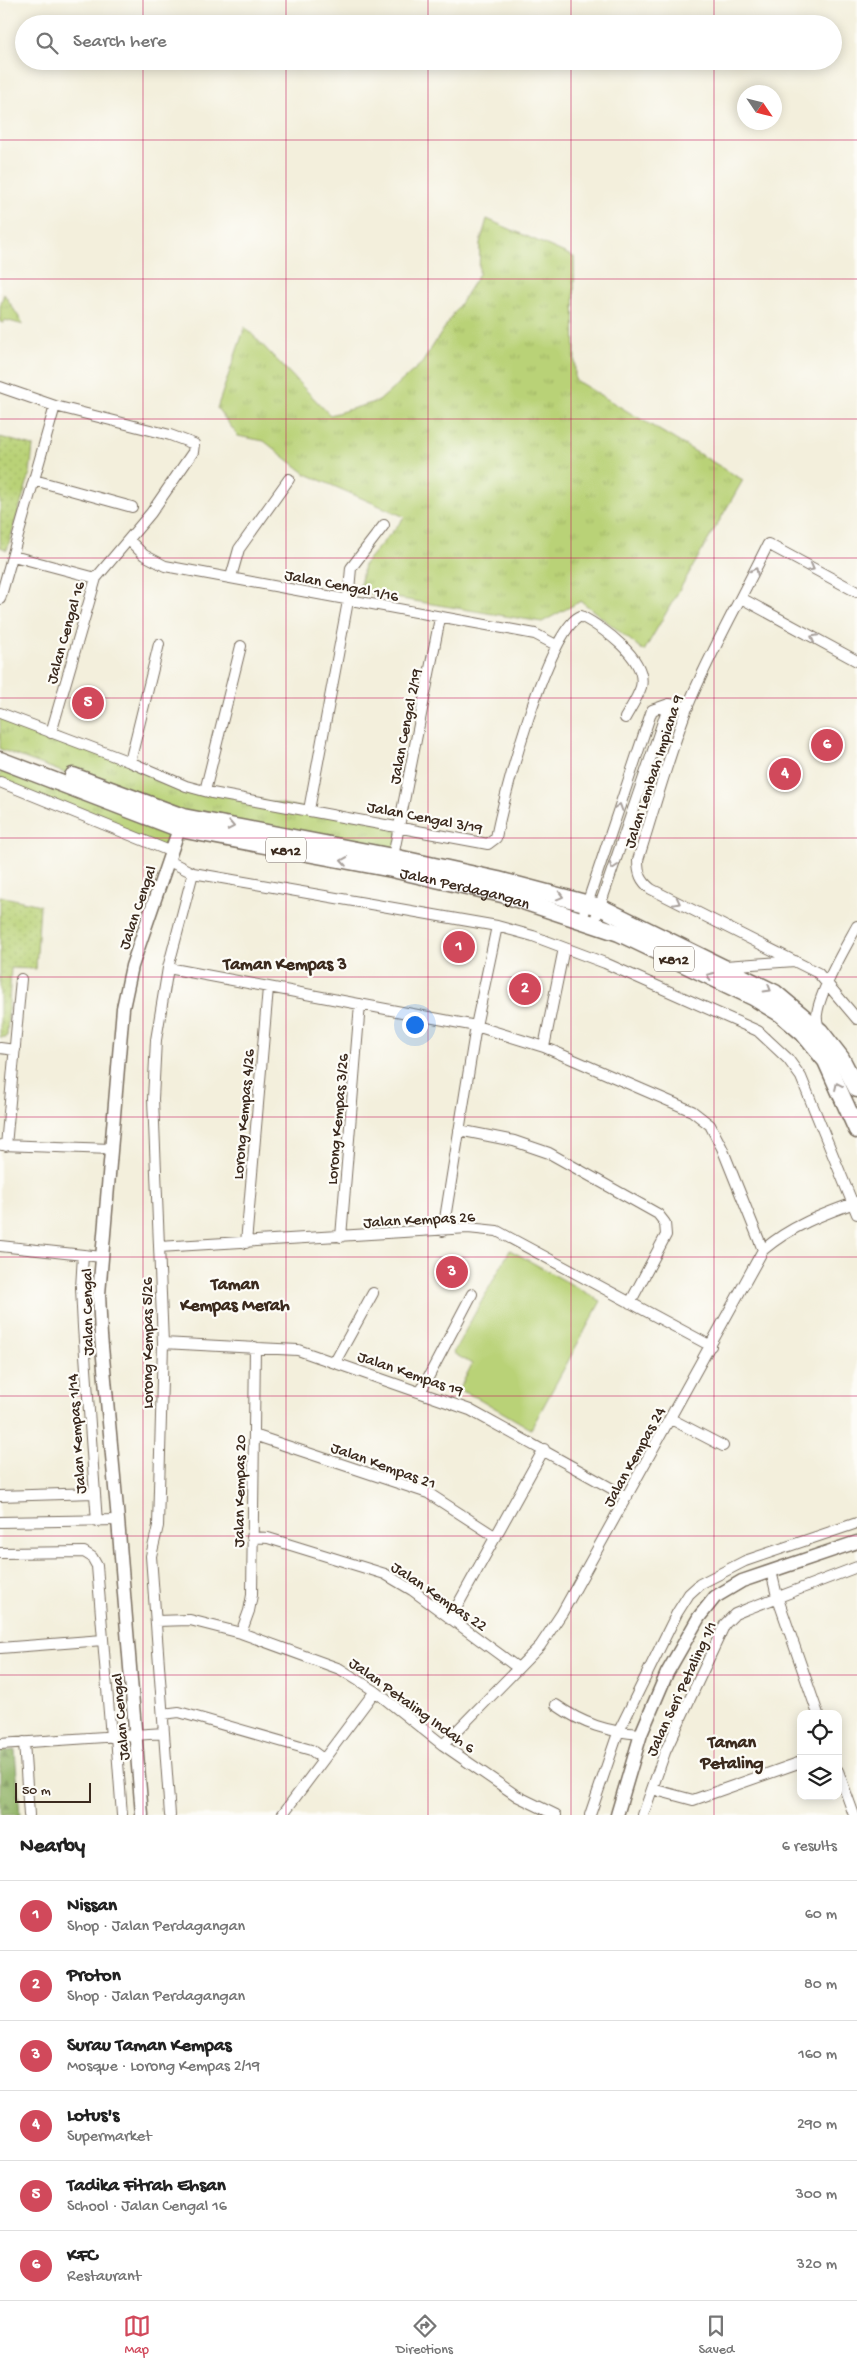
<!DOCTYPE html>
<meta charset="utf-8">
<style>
body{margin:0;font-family:"Gochi Hand",sans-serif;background:#f6f6f6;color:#222}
.controls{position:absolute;right:15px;bottom:15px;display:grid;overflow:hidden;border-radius:10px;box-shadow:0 2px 12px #0003}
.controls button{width:45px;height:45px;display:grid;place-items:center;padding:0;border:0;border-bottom:1px solid #e0e0e0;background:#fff;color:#222;font:25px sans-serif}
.compass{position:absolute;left:737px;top:85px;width:45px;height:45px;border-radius:50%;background:#fff;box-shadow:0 2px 12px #0003;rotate:125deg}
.scale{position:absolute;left:15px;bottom:12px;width:76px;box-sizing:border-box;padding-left:5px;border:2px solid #3b2a1e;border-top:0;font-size:14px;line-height:18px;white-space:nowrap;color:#3b2a1e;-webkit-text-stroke:4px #fdfcf7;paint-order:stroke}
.you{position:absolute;left:414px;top:1024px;width:18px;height:18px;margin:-12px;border:4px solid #fff;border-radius:50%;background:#1a73e8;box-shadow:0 0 0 8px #1a73e833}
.badge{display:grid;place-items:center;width:32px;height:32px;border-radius:50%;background:#d1495b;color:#fff;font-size:16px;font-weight:700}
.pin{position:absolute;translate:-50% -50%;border:2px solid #fff;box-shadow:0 1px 5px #0006}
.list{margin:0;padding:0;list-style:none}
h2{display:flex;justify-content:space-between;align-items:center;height:65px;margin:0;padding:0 20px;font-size:21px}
h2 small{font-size:16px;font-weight:400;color:#767676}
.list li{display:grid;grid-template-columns:32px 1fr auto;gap:15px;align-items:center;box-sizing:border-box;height:70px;padding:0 20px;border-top:1px solid #e0e0e0}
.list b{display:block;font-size:19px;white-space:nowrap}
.list p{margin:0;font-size:16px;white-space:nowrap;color:#767676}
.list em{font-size:16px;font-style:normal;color:#767676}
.icon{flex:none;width:28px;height:28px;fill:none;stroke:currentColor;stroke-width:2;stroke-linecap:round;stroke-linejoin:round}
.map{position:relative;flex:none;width:857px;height:1815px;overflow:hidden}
.search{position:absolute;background:#fff;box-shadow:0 2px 12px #0003;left:15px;right:15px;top:15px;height:55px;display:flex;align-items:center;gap:12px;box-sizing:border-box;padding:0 18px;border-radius:28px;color:#767676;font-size:19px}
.sheet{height:485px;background:#fff}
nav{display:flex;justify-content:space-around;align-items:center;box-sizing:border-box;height:70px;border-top:1px solid #e0e0e0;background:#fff;font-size:14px;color:#767676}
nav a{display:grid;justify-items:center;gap:2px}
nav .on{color:#d1495b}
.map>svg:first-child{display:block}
.grass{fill:url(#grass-tufts);stroke:#7a7e4a}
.forest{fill:url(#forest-firs);stroke:#666f43}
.park{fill:url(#park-dots);stroke:#7a7e4a}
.pitch{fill:#b9d277;stroke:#7a7e4a}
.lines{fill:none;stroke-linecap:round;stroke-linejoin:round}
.minor-casing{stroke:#7b6f60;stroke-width:12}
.tertiary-casing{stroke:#7b6f60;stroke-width:15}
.primary-casing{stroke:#7b6f60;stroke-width:19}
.minor{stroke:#fff;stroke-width:10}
.tertiary{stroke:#fff;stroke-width:12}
.primary{stroke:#fff;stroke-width:16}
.oneway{stroke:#a79f9a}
.grid{fill:none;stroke:#c2185b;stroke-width:1;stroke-opacity:0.55}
.labels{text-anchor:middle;stroke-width:4.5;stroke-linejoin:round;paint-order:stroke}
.shield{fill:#fdfcf7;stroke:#75695f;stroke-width:1}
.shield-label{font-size:15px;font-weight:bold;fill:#3b2a1e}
.street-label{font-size:16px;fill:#3b2a1e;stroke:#fdfcf7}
.neighbourhood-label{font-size:18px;font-weight:bold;fill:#3b2a1e;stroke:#fdfcf7}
</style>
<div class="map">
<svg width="857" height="1815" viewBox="0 0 857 1815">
<defs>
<pattern id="grass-tufts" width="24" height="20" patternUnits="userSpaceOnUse" patternTransform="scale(1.25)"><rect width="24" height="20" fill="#b9d277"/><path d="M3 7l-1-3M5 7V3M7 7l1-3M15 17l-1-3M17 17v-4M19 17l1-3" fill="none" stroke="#a0b466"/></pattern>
<pattern id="forest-firs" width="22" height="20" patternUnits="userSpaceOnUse" patternTransform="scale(1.25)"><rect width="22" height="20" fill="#92b468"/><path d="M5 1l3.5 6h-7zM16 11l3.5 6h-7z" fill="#789355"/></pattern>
<pattern id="park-dots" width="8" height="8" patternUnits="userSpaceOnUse" patternTransform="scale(1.25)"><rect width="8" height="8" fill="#b9d277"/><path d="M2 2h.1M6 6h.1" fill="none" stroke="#a0b466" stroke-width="1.8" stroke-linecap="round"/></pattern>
</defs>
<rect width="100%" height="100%" fill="#fdfcf7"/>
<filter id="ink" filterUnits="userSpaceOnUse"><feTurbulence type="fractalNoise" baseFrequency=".02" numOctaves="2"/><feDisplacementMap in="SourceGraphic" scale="10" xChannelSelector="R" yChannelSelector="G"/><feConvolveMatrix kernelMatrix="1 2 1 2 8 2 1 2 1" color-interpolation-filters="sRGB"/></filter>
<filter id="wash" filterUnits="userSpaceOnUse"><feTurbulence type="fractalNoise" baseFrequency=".0096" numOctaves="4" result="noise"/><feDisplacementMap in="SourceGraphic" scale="20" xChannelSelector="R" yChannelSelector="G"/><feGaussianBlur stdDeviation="1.12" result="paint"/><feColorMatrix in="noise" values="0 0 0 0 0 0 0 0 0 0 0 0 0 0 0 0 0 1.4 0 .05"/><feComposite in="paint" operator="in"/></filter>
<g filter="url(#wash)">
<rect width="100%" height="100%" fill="#f3efdc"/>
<path class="grass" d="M 487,219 L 574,257 L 575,380 L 743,480 L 644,651 L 581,601 L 542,622 L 359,592 L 364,564 L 405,517 L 306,474 L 264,441 L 238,436 L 217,408 L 245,327 L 330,415 L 379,401 L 422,363 L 479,274 L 480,243 Z
M 4,294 L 24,325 L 5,320 L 3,323 L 0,322 L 0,306 Z
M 0,713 L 186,786 L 400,826 L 393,857 L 183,817 L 0,749 Z
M 0,760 L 180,829 L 172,852 L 0,782 Z"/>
<path class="forest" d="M 15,1750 L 20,1815 L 0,1815 L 0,1752 Z"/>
<path class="park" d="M 0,437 L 33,446 L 30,473 L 7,550 L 0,547 Z
M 0,896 L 40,905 L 36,969 L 11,968 L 7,1037 L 0,1037 Z"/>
<path class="pitch" d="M 510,1250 L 601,1301 L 531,1429 L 478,1398 L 459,1390 L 472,1364 L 453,1353 Z"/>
</g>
<g filter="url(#ink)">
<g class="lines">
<defs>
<path id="minor" d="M 0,387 L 55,406 L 170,435 L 194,444 L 193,452 L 151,513 L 96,578 L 51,733
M 34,480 L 132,507
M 129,540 L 144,555 L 165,566 L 535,634 L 556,645
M 13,556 L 96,578
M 231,577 L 239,549 L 289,479
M 857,592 L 768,544 C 741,599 710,652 687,708 C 668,758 654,809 638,860 C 638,874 641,881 651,889 L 818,973 L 857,1019
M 741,598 L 857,661
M 0,599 L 55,406
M 0,713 L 130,762 L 186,786 L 212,793 L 488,844 L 496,838 C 503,799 548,628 581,616 C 601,627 648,658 641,687 C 638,697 630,709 625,718
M 130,762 L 159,644
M 0,782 L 172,852
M 205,791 L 241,646
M 309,810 L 348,601 L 351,568 L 384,525
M 169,861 L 193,873 L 497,926 L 533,936 L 605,963 L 758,1031 L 788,1059 L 801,1077 L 857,1214
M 392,862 L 440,618
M 582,919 L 652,710 L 669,704 L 688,707
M 594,923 L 669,704
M 725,966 L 795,961
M 168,968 L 476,1026 L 544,1047 L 692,1111 L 710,1125 L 722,1148 L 763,1250
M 819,1030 C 818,1025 816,1019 817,1014 C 820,991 845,948 857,926
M 544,1047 L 564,948
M 0,1048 L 15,1050
M 459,1130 L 514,1141 L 549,1153 L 658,1214 L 665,1223 L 666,1235 L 630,1303
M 2,1145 L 111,1149
M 6,1146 L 21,979
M 443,1231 L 476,1026 L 497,926
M 341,1237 L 360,1004
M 246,1243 L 268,988
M 0,1246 L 102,1257
M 159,1247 L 468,1228 L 497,1231 L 711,1346
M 83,1255 L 81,1288 L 83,1327 L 97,1522
M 163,1343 L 298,1350 L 470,1410 L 627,1497
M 335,1362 L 373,1293
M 421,1391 L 472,1294
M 671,1419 L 723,1446
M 254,1435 L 428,1493 L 496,1537
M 0,1496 L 94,1493
M 0,1522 L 118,1520
M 252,1537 L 268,1538 L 385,1574 L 412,1590 L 518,1668
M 0,1553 L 84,1552 L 92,1557 L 97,1566 L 111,1737
M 771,1571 L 777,1596 L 818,1714
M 450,1619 L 544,1449
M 156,1621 L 190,1620 L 241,1633 L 340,1669 L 375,1691 L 443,1745 L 517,1796 L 556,1815
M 241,1633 L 249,1611 L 252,1595 L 255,1347
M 0,1648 L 103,1640
M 556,1705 C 583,1724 608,1732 641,1734
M 163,1714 L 179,1712 L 311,1750 L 323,1759
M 116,1736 L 122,1815
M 24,1742 L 29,1815
M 0,1744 L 164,1733
M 443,1745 L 540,1646 L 562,1613 L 763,1250 C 791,1226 823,1214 857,1202
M 838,1771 L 854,1815
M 652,1789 L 693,1800 L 801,1762
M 170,1815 L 151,1556 L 158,1526 L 163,1343 L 153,1099 L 156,1040 L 168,968 L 193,873
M 282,1815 L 375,1691
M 590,1815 L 618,1733 L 677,1613 L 689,1594 L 700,1584 L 745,1561 L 857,1523
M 643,1815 L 665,1752 L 725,1624 L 735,1614 L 747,1609 L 857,1567"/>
<path id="tertiary" d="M 142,1815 L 118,1520 L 101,1336 L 99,1294 L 123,1008 L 132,966 L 182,820
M 617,1815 L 641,1734 L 667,1673 L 699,1617 L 715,1597 L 742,1581 L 857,1542"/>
<g id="primary">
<path id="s1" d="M 0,760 L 180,829 L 392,869 L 502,894 L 619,933 L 753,997 L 781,1014 L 803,1033 L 826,1061 L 857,1130"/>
<path d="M 73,776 L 183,817 L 393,857 L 498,880 L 600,907 L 775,993 L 820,1031 L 841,1058 L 857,1089"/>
</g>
</defs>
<use href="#minor" class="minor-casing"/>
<use href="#tertiary" class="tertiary-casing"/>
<use href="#primary" class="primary-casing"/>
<use href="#minor" class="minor"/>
<use href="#tertiary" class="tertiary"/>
<use href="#primary" class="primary"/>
</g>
<defs><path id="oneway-chevron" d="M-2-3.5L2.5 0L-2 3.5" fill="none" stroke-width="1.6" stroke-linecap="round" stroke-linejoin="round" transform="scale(1.25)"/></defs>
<g class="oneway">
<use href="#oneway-chevron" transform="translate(811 568) rotate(28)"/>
<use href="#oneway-chevron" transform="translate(755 571) rotate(-63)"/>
<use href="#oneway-chevron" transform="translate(814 638) rotate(-152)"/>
<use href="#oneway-chevron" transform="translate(619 807) rotate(-72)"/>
<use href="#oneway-chevron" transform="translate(231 826) rotate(11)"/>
<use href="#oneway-chevron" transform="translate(344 861) rotate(-171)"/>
<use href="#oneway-chevron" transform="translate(613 866) rotate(108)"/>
<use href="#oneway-chevron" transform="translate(560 896) rotate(15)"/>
<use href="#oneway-chevron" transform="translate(677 902) rotate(27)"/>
<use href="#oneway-chevron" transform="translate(710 976) rotate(-155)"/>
<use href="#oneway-chevron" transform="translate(768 989) rotate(31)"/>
<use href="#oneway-chevron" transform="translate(838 1086) rotate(-115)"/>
</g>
</g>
<path class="grid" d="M 143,0 L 143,24M 286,0 L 286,24M 428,0 L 428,24M 571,0 L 571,24M 714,0 L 714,24M 143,61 L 143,1815M 286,61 L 286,1815M 428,61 L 428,1815M 571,61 L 571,1815M 714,61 L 714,1815M 0,140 L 857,140M 0,279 L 857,279M 0,419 L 857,419M 0,558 L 857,558M 0,698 L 857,698M 0,838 L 857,838M 0,977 L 857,977M 0,1117 L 857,1117M 0,1257 L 857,1257M 0,1396 L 857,1396M 0,1536 L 857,1536M 0,1675 L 857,1675"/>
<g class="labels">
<g class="shield">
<rect x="266" y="837.5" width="40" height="25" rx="4"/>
<rect x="654" y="946.5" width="40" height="25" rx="4"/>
</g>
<g class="shield-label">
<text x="286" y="855">K812</text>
<text x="674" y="964">K812</text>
</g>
<g class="street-label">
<text transform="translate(342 584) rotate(11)" y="6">Jalan Cengal 1/16</text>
<text transform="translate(64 632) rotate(-74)" y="6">Jalan Cengal 16</text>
<text transform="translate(404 726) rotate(-79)" y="6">Jalan Cengal 2/19</text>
<text transform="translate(652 771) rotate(-72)" y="6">Jalan Lembah Impiana 9</text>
<text transform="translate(425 816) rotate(11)" y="6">Jalan Cengal 3/19</text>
<text dy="6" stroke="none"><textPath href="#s1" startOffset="484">Jalan Perdagangan</textPath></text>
<text transform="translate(136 907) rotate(-71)" y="6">Jalan Cengal</text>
<text transform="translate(242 1114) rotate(-85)" y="6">Lorong Kempas 4/26</text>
<text transform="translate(336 1119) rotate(-85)" y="6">Lorong Kempas 3/26</text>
<text transform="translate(419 1218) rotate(-3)" y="6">Jalan Kempas 26</text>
<text transform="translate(86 1312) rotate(-91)" y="6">Jalan Cengal</text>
<text transform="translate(146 1343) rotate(-90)" y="6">Lorong Kempas 5/26</text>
<text transform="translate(411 1372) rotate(19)" y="6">Jalan Kempas 19</text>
<text transform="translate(75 1434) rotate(-94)" y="6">Jalan Kempas 1/14</text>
<text transform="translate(633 1456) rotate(-61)" y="6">Jalan Kempas 24</text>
<text transform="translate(384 1464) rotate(20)" y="6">Jalan Kempas 21</text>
<text transform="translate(238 1491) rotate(-89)" y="6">Jalan Kempas 20</text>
<text transform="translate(440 1595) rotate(34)" y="6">Jalan Kempas 22</text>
<text transform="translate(680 1688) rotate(-65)" y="6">Jalan Seri Petaling 1/1</text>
<text transform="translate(413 1704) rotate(36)" y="6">Jalan Petaling Indah 6</text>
<text transform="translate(119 1717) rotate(-95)" y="6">Jalan Cengal</text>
</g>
<g class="neighbourhood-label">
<text x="285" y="969">Taman Kempas 3</text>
<text x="235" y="1289">Taman<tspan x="235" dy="21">Kempas Merah</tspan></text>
<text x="732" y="1747">Taman<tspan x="732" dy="21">Petaling</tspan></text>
</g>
</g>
</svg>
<div class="controls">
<button><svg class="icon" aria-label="locate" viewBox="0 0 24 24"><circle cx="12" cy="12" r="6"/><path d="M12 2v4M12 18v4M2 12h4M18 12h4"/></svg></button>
<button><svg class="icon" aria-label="layers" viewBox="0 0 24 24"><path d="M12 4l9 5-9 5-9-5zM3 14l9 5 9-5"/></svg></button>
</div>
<svg class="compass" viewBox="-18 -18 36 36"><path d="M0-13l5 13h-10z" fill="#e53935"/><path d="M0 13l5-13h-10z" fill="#767676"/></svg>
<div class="scale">50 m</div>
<div class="you"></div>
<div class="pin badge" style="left:459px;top:947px">1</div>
<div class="pin badge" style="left:525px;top:989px">2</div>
<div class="pin badge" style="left:452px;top:1272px">3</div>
<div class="pin badge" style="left:785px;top:774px">4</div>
<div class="pin badge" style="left:88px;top:703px">5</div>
<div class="pin badge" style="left:827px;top:745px">6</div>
<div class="search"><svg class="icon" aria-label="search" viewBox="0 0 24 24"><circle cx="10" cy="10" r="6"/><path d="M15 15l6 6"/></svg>Search here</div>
</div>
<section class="sheet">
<h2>Nearby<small>6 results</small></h2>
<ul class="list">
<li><span class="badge">1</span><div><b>Nissan</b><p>Shop · Jalan Perdagangan</p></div><em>60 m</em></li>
<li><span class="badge">2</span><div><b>Proton</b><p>Shop · Jalan Perdagangan</p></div><em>80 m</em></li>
<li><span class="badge">3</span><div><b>Surau Taman Kempas</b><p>Mosque · Lorong Kempas 2/19</p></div><em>160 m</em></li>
<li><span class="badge">4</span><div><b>Lotus's</b><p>Supermarket</p></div><em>290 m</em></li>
<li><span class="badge">5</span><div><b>Tadika Fitrah Ehsan</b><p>School · Jalan Cengal 16</p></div><em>300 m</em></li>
<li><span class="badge">6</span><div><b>KFC</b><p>Restaurant</p></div><em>320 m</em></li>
</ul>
</section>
<nav>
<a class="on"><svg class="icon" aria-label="map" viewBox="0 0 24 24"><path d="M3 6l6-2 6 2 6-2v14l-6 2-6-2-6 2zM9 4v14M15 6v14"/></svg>Map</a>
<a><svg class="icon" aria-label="directions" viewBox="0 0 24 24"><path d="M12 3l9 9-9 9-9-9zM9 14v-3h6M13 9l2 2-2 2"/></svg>Directions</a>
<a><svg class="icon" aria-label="saved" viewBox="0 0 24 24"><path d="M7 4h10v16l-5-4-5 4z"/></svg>Saved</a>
</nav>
